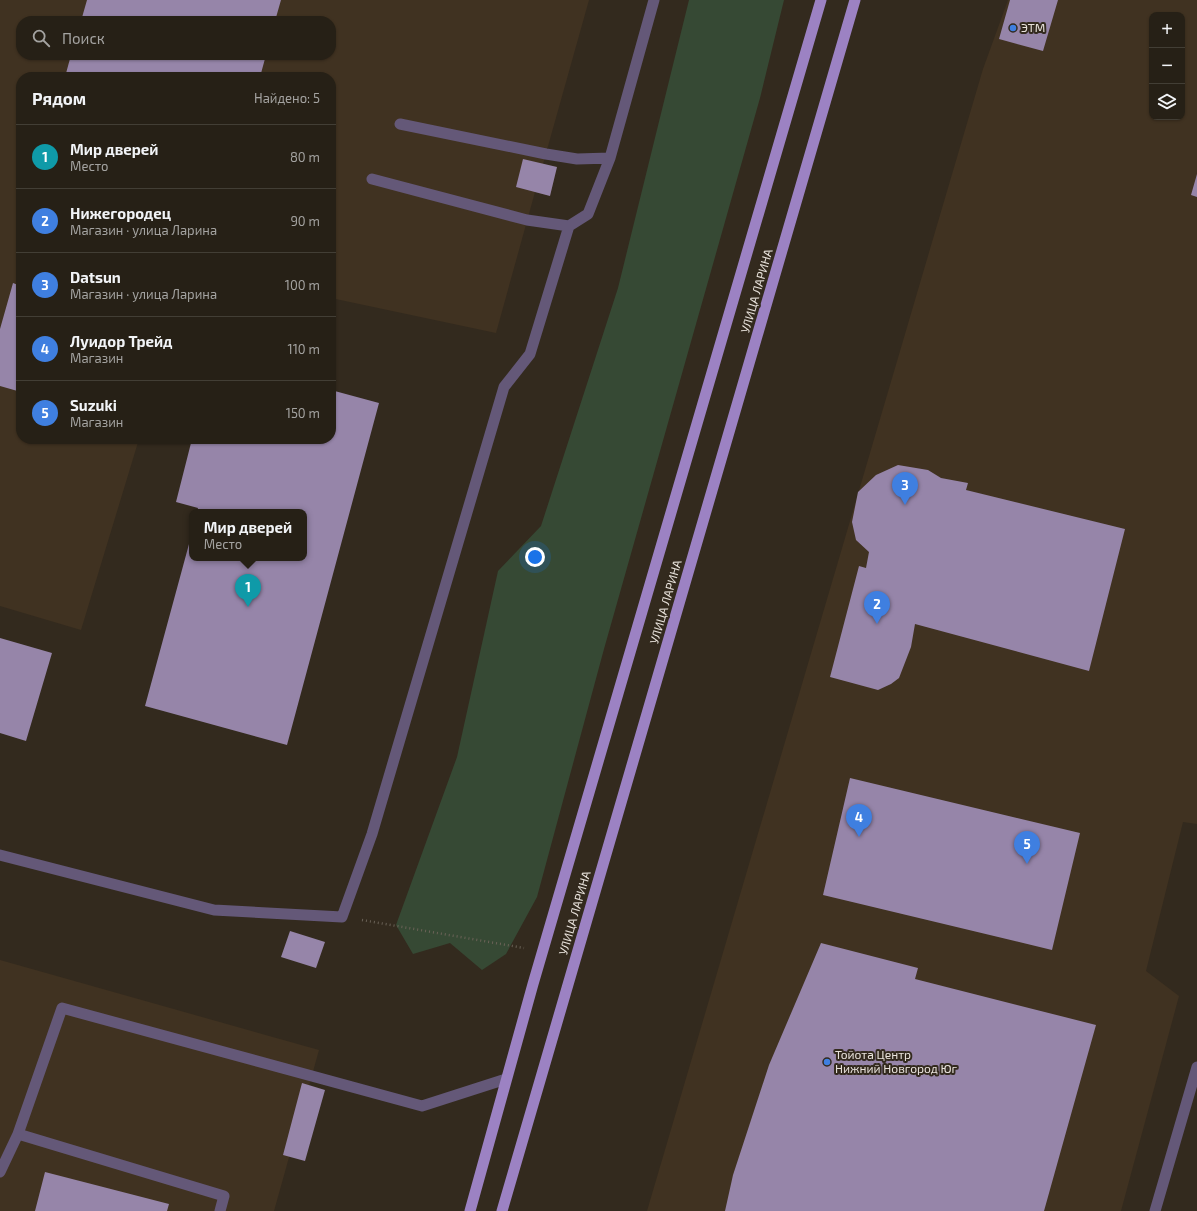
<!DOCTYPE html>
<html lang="ru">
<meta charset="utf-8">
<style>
body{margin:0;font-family:"Exo 2",sans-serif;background:#322d23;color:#f1f3f6}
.controls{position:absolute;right:12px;top:12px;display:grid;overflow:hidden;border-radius:8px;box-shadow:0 1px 3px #0004}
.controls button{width:36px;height:36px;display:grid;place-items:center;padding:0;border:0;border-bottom:1px solid #423e35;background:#262016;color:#f1f3f6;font:20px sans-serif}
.you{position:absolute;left:535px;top:557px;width:14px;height:14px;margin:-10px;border:3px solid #fff;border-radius:50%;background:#1a73e8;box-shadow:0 0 0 6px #1a73e833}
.badge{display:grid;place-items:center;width:26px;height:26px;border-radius:50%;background:#56cec3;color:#fff;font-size:13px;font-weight:700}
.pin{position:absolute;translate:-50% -33px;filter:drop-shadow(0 1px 2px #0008)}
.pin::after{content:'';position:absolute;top:21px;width:14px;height:12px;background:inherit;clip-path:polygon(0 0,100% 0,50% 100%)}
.popup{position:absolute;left:189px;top:509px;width:118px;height:52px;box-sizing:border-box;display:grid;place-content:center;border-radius:8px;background:#262016;filter:drop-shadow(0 1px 3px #0005);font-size:13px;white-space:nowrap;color:#a4a3a1}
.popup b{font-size:15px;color:#f1f3f6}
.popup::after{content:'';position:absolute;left:50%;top:100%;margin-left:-8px;border:8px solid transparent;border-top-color:#262016}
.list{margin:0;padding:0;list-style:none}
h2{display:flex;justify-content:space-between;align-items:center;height:52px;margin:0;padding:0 16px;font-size:17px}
h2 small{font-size:13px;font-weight:400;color:#a4a3a1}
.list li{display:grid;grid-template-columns:26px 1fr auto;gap:12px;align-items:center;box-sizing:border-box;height:64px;padding:0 16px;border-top:1px solid #423e35}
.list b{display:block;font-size:15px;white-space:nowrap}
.list p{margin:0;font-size:13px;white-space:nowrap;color:#a4a3a1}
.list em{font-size:13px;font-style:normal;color:#a4a3a1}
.icon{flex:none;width:22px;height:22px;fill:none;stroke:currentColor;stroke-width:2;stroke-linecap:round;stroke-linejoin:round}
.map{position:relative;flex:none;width:1197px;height:1211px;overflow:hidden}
.search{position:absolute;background:#262016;box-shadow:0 1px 3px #0004;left:16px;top:16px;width:320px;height:44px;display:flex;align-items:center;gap:10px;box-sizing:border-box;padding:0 14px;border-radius:16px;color:#a4a3a1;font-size:15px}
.panel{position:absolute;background:#262016;box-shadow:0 1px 3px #0004;left:16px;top:72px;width:320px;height:372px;border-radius:16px}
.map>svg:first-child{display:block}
.built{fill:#403221;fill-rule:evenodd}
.green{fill:#364934}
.building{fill:#9685a9}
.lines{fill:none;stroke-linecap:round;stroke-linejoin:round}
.path{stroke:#6a6257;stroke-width:2.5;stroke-dasharray:1 3;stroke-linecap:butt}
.service{stroke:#645878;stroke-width:11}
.primary{stroke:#9c82c3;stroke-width:11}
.shop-dot{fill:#3f7fe0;stroke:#332a1e;stroke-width:1.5}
.labels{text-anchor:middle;stroke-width:4;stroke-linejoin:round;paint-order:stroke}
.poi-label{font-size:12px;fill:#e9e3dc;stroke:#332a1e;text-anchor:start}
.street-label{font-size:12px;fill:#e9e3dc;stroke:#332a1e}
</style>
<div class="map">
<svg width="1197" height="1211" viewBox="0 0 1197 1211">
<rect width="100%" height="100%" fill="#332a1e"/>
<path class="built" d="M 0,0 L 589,0 L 543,164 L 557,167 L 550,196 L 535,192 L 496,333 L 331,298 L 331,77 L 21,77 L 21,439 L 139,439 L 81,630 L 0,606 ZM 21,21 L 331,21 L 331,55 L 21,55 Z
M 1008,0 L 1197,0 L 1197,824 L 1183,822 L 1146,971 L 1179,996 L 1121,1211 L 647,1211 L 983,69 ZM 1152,15 L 1182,15 L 1182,117 L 1152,117 Z
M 0,960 L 319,1050 L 274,1211 L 0,1211 Z"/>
<path class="green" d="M 689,0 L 784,0 L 760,98 L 604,649 L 537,897 L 506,954 L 482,970 L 450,943 L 413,954 L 396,925 L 457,757 L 498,571 L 541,526 L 618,288 Z"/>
<path class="building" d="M 87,0 L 281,0 L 275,21 L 81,21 Z
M 1010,0 L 1058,0 L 1043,51 L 999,39 Z
M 71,55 L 266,55 L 260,77 L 65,77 Z
M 523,159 L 557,167 L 550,196 L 516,187 Z
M 1197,174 L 1197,197 L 1191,195 Z
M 13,283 L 21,286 L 21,392 L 0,386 L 0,329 Z
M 331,390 L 379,403 L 287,745 L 145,706 L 192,533 L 192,558 L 304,558 L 304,512 L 197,512 L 198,508 L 176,502 L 192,439 L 331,439 Z
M 898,465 L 928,470 L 941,478 L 968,483 L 966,490 L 1125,529 L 1089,671 L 915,624 L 911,647 L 899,678 L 891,684 L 878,690 L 830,677 L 859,566 L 866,568 L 869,552 L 856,540 L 852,522 L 858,492 L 876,475 Z
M 0,638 L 52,653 L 26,741 L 0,733 Z
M 850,778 L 1080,833 L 1052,950 L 823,895 Z
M 290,931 L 325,942 L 316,968 L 281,957 Z
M 821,943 L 918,968 L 915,979 L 1096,1025 L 1044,1211 L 725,1211 L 733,1175 L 769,1065 Z
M 302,1083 L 325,1090 L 305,1161 L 283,1155 Z
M 45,1172 L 169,1204 L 167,1211 L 35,1211 Z"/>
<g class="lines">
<path class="path" d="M 362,920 L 524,948"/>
<path class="service" d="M 400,124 L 546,154 L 577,159 L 610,158
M 372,179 L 527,220 L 569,226
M 0,855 L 214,910 L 342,917 L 372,834 L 504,387 L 530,354 L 569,226 L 588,214 L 610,158 L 654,0
M 0,1172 L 18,1134
M 220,1211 L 224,1196 L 18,1134 L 62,1008 L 422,1106 L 506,1079
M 1155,1211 L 1197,1067"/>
<path class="primary" d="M 470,1211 L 533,984 L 821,0
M 502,1211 L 855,0"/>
</g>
<g class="shop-dot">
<circle cx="1013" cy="28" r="4"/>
<circle cx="827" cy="1062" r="4"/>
</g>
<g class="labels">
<g class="poi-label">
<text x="1021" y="32">ЭТМ</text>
<text x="835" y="1059">Тойота Центр<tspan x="835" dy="14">Нижний Новгород Юг</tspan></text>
</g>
<g class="street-label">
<text transform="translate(757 291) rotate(-74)" y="4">УЛИЦА ЛАРИНА</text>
<text transform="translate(666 602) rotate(-74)" y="4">УЛИЦА ЛАРИНА</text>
<text transform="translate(575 913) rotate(-74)" y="4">УЛИЦА ЛАРИНА</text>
</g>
</g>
</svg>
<div class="controls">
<button>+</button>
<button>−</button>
<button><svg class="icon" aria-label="layers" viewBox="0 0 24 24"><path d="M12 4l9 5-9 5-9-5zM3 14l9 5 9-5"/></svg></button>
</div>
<div class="you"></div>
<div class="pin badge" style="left:248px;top:607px;background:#0f9aa8">1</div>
<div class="popup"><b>Мир дверей</b>Место</div>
<div class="pin badge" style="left:877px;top:624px;background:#3f7fe0">2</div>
<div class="pin badge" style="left:905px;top:505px;background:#3f7fe0">3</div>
<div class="pin badge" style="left:859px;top:837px;background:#3f7fe0">4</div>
<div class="pin badge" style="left:1027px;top:864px;background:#3f7fe0">5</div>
<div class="search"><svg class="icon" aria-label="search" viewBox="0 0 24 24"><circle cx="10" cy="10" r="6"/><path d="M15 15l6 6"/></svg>Поиск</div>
<section class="panel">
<h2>Рядом<small>Найдено: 5</small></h2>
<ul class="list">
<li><span class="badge" style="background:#0f9aa8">1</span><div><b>Мир дверей</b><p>Место</p></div><em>80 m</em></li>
<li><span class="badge" style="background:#3f7fe0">2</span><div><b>Нижегородец</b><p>Магазин · улица Ларина</p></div><em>90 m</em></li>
<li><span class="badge" style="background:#3f7fe0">3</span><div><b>Datsun</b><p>Магазин · улица Ларина</p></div><em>100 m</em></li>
<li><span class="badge" style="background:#3f7fe0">4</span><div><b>Луидор Трейд</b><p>Магазин</p></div><em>110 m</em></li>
<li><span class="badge" style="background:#3f7fe0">5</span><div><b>Suzuki</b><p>Магазин</p></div><em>150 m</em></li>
</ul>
</section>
</div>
